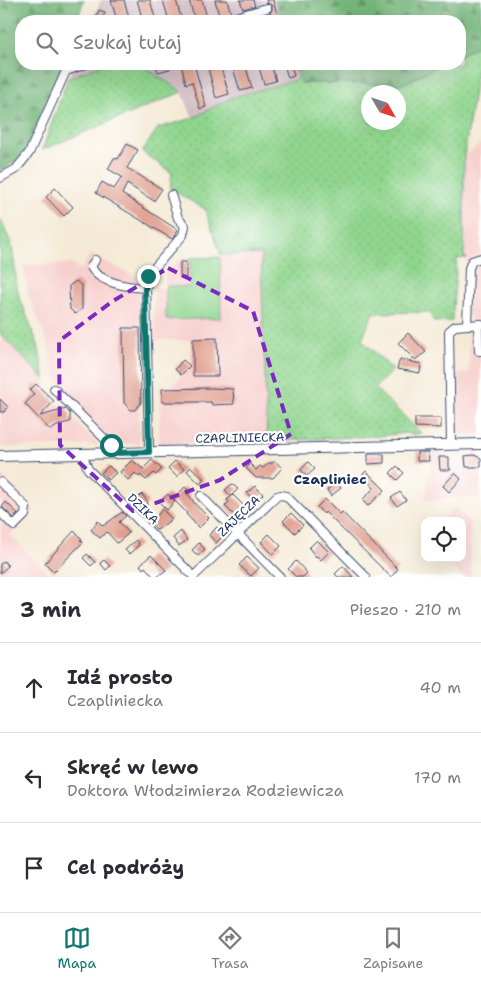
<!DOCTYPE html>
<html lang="pl">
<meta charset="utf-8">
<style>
body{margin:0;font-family:"Shantell Sans",sans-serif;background:#f7f7f7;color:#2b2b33}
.controls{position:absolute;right:15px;bottom:15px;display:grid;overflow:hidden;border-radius:10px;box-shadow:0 5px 20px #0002}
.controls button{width:45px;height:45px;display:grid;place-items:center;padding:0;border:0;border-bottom:1px solid #e1e1e2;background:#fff;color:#2b2b33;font:25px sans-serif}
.compass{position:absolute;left:361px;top:85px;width:45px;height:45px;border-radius:50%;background:#fff;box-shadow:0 5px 20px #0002;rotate:129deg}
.stop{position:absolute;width:15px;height:15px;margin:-11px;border:4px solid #0f766e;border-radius:50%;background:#fff}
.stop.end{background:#0f766e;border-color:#fff;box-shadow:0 1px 5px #0008}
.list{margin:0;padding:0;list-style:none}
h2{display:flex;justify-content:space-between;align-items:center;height:65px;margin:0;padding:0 20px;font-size:21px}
h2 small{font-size:16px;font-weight:400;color:#7c7c81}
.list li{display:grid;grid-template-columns:32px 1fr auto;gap:15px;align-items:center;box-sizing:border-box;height:90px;padding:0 20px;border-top:1px solid #e1e1e2}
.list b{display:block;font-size:19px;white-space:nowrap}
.list p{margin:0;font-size:16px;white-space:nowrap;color:#7c7c81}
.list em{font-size:16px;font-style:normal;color:#7c7c81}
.icon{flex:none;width:28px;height:28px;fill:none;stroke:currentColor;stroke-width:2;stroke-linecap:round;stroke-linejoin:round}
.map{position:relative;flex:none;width:481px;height:577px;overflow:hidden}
.search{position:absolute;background:#fff;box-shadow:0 5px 20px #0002;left:15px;right:15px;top:15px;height:55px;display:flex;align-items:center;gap:12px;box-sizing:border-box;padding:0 18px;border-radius:20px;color:#7c7c81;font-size:19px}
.sheet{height:335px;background:#fff}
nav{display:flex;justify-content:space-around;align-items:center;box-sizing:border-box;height:70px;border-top:1px solid #e1e1e2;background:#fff;font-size:14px;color:#7c7c81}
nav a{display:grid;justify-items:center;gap:2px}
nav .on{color:#0f766e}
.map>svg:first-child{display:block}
.built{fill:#f7d0ce}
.industrial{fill:#d2bec4}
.grass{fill:url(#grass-dots);stroke:#568276;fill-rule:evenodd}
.forest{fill:url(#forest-firs);stroke:#48726c}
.pitch{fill:#90d58e;stroke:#568276}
.building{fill:#e09f8e}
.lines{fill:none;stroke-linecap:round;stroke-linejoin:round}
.minor-casing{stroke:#3c4b70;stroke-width:10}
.major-casing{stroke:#3c4b70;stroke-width:12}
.minor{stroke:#fff;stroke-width:8}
.major{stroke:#fff;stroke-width:10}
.route{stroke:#0f766e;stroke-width:6}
.marked{fill:none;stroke:#7b2cbf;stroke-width:4;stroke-dasharray:10 6;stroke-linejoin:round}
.labels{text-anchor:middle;stroke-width:4.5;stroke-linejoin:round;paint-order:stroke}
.street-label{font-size:12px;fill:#1b2f5e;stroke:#fff}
.neighbourhood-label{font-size:14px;font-weight:bold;fill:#1b2f5e;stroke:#fff}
</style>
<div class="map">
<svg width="481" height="577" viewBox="0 0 481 577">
<defs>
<pattern id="grass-dots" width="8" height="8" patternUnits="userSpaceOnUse" patternTransform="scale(1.25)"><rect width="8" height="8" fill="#90d58e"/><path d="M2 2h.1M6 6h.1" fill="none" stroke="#7cb77d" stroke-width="1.8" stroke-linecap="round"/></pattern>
<pattern id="forest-firs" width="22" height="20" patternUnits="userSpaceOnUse" patternTransform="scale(1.25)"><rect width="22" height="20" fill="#74b679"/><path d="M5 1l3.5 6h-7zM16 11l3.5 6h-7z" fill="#5e9466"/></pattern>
</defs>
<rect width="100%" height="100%" fill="#fff"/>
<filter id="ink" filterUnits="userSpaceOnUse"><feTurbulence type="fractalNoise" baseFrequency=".02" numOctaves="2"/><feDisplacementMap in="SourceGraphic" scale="10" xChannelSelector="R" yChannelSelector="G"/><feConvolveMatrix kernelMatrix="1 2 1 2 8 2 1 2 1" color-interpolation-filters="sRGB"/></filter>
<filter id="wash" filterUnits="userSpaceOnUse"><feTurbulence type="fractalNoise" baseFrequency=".0096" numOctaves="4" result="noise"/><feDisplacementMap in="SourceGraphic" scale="20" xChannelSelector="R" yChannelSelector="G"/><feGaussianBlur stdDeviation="1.12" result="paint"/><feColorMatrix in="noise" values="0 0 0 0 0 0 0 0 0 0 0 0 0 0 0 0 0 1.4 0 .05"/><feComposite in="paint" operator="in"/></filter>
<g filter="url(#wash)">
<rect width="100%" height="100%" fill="#f4ead5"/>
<path class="built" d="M 481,143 L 481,434 L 455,435 L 454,374 L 469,373 L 469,329 L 473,329 L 471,315 L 465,315 L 465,269 L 467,258 L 464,258 L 464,157 Z
M 90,254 L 139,278 L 139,444 L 113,442 L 60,391 L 47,342 L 28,293 L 23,265 L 71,264 L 81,270 Z
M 261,254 L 267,441 L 159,444 L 161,386 L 172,386 L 191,366 L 190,340 L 154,340 L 154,288 L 165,288 L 165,275 L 182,258 L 220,257 L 221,255 Z
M 1,333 L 45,380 L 49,396 L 99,445 L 0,447 Z
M 474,450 L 481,454 L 481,497 L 425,500 L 432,451 Z
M 0,473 L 35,510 L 10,535 L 45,570 L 46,577 L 0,577 Z
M 455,507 L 470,522 L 471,577 L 463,577 L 444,558 L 462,558 L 462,521 L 443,521 Z"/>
<path class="industrial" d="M 101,0 L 275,0 L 282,21 L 92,21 Z
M 74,64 L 103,64 L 68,78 Z
M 140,64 L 294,64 L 298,79 L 231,98 L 193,118 L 182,92 Z"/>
<path class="grass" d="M 481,44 L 464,157 L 464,257 L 467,258 L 457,259 L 452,321 L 434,322 L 429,312 L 373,313 L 362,340 L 393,370 L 375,388 L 421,433 L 413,435 L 407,433 L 379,436 L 267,441 L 261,254 L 221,255 L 205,209 L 170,189 L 172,173 L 142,152 L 158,128 L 193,118 L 231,98 L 298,79 L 302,83 L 403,84 L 442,64 L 460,64 L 460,55 ZM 368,92 L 398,92 L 398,122 L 368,122 Z
M 103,64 L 140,64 L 182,92 L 42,150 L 68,78 Z
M 0,218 L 12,246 L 18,293 L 38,345 L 45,380 L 0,334 Z"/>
<path class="forest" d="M 0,0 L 84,0 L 77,21 L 21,21 L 21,64 L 64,64 L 23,155 L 9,166 L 0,171 Z
M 275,0 L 481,0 L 481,44 L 460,55 L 460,21 L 282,21 Z
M 294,64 L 442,64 L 403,84 L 302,83 L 298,79 Z"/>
<path class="pitch" d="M 220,257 L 221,318 L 166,320 L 166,286 L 190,287 L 190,258 Z"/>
<g id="blocks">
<path class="building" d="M 111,0 L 124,0 L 130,21 L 117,21 Z
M 137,0 L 150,0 L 156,21 L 143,21 Z
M 163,0 L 176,0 L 182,21 L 169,21 Z
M 189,0 L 202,0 L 208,21 L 195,21 Z
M 215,0 L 227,0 L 231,13 L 219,16 Z
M 240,0 L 253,0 L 255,6 L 243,9 Z
M 266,0 L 273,0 L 279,21 L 272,21 L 270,13 L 272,10 L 272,6 L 267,3 Z
M 99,10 L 105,12 L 103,18 L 101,21 L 94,21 Z
M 155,64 L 168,64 L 170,69 L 158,72 Z
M 181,64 L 194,64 L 206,107 L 200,109 L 192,82 L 186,84 Z
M 232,64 L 245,64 L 252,88 L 240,91 Z
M 258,64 L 271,64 L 276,81 L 264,84 Z
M 284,64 L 291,64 L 294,76 L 288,78 Z
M 220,65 L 229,94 L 216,98 L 208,68 Z
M 127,144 L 138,150 L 127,168 L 162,189 L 154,201 L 127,184 L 122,194 L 178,230 L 172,239 L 96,193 L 102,182 L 114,189 L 122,177 L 108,169 L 114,158 L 118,159 Z
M 55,188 L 73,207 L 64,216 L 46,197 Z
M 180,262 L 186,262 L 186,278 L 180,278 Z
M 76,281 L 82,286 L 82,309 L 75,314 L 70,309 L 69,286 Z
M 123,328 L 140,328 L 141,403 L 135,410 L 131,410 L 124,403 Z
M 408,333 L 426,352 L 415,360 L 398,343 Z
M 217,338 L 218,376 L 193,376 L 193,339 Z
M 400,359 L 421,364 L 420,373 L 397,369 Z
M 183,360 L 190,366 L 181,375 L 175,369 Z
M 36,384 L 54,401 L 40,416 L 66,409 L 70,413 L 70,422 L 61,424 L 50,430 L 25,404 L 34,394 L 30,390 Z
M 212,388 L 233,389 L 234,404 L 212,405 L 211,402 L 162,402 L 162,389 Z
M 0,399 L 8,407 L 4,412 L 0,412 Z
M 415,418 L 441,418 L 441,428 L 415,427 Z
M 417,452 L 428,452 L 429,461 L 417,461 Z
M 368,454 L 384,454 L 384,463 L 368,464 Z
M 474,455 L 481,458 L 481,467 L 466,467 L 465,456 Z
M 439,457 L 449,457 L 449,467 L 451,470 L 440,470 Z
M 132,460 L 143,469 L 152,460 L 162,469 L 156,475 L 154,473 L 146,480 L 140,475 L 139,477 L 135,473 L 128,480 L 120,472 Z
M 175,461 L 184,469 L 177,477 L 168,468 Z
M 275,461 L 282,468 L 273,478 L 256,478 L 246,468 L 250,464 L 256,470 L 260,466 L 263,468 L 269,463 L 273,463 Z
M 308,462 L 315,469 L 307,476 L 301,470 Z
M 109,466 L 116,473 L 108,480 L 101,473 Z
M 397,466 L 404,473 L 397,480 L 390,473 Z
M 191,467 L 204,479 L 200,484 L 187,471 Z
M 366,471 L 385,490 L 368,506 L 362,500 L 374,488 L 362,475 Z
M 455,473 L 461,479 L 449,492 L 443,486 Z
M 337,482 L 341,488 L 331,496 L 327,490 Z
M 232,484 L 238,489 L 231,496 L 225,490 Z
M 255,486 L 263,494 L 256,502 L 247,493 Z
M 185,487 L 190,492 L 188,494 L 196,505 L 209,518 L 199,528 L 186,514 L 187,513 L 173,499 Z
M 400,492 L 406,500 L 397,506 L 391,498 Z
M 142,494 L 148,502 L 143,507 L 136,500 Z
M 168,494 L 175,501 L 167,510 L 159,502 Z
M 233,495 L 248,510 L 238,519 L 225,506 L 229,502 L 227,500 Z
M 325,499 L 340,514 L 342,512 L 398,569 L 391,577 L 329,516 L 325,512 L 324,514 L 317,507 Z
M 6,502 L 18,514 L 14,518 L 2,507 Z
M 162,509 L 172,519 L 157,530 L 151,524 Z
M 122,512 L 126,516 L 119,522 L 129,533 L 117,543 L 107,532 L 100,538 L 91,530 L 98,521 L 103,526 Z
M 291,513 L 303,525 L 295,533 L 283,521 Z
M 217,527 L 225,534 L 216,543 L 209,535 Z
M 74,531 L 82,539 L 80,540 L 83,542 L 54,572 L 45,563 Z
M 181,531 L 187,540 L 179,546 L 173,538 Z
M 269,534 L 281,546 L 273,554 L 261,542 Z
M 136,540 L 139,545 L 129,554 L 125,550 Z
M 317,540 L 329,552 L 321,560 L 317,556 L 316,557 L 309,548 Z
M 199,543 L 205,549 L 198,556 L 192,550 Z
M 87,554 L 95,562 L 91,566 L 83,558 Z
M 151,555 L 166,570 L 157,577 L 154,577 L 145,567 L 143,569 L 140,565 Z
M 247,557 L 259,568 L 251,576 L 239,565 Z
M 104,560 L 110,566 L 106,570 L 100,563 Z
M 4,561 L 8,566 L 0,573 L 0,564 Z
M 296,561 L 307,573 L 303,577 L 296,577 L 288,569 Z
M 343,566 L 353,577 L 338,577 L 335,574 Z"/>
</g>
</g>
<g filter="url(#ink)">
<use href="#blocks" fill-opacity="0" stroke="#3c4b70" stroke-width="1"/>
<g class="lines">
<defs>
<path id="minor" d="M 222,21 L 267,8
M 0,178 L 16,169 L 29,153 L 66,71 L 86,64
M 95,260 L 91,267 C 99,283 129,287 145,288
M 478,324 L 479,351 L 481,351
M 467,325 L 469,268 L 472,261 L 481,258
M 54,389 L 111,445 L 114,453
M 451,445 L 449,331 L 455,326 L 481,324
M 149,452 L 146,283 L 149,274 L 183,235 L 185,226 L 178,218 L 171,195
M 82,454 L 88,469 L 194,577
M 0,482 L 26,507 L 25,515 L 14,526 L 0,512
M 201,496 L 280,577
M 194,576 L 277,496 L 281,495 L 286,496 L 366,577"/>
<path id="major" d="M 0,456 L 481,444"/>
</defs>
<use href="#minor" class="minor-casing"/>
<use href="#major" class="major-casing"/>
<use href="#minor" class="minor"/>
<use href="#major" class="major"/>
</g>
</g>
<g class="lines" filter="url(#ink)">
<path class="route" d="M 111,445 L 114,453 L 149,452 L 145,289 L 148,276"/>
</g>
<path class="marked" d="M 168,268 L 253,311 L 291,434 L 220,480 L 133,511 L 60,445 L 59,341 L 113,301 Z"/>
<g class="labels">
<g class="street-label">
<text transform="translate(240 438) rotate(-1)" y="4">CZAPLINIECKA</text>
<text transform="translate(143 509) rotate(45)" y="4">DZIKA</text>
<text transform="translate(239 516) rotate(-44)" y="4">ZAJĘCZA</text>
</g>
<g class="neighbourhood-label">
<text x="330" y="484">Czapliniec</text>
</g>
</g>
</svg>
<div class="controls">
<button><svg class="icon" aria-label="locate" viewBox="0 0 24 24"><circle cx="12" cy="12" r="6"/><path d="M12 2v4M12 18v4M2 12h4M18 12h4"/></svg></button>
</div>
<svg class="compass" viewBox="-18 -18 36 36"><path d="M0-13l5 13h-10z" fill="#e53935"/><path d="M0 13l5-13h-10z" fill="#7c7c81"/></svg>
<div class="stop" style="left:111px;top:445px"></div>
<div class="stop end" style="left:148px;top:276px"></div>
<div class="search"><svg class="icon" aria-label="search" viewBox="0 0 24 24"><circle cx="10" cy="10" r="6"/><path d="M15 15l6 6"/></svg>Szukaj tutaj</div>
</div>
<section class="sheet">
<h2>3 min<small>Pieszo · 210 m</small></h2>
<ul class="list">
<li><svg class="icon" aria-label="ahead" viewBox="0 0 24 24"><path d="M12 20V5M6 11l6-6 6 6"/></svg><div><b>Idź prosto</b><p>Czapliniecka</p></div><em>40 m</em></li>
<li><svg class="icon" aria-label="left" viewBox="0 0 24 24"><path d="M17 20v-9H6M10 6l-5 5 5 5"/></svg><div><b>Skręć w lewo</b><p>Doktora Włodzimierza Rodziewicza</p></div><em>170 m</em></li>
<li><svg class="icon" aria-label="arrive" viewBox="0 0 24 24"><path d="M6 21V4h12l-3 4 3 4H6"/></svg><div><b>Cel podróży</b></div></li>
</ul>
</section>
<nav>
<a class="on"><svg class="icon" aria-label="map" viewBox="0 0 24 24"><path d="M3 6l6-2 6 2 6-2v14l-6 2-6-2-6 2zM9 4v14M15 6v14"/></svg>Mapa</a>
<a><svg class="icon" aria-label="directions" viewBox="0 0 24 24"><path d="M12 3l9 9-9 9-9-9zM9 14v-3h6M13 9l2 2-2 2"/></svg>Trasa</a>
<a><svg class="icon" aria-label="saved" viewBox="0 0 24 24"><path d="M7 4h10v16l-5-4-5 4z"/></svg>Zapisane</a>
</nav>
